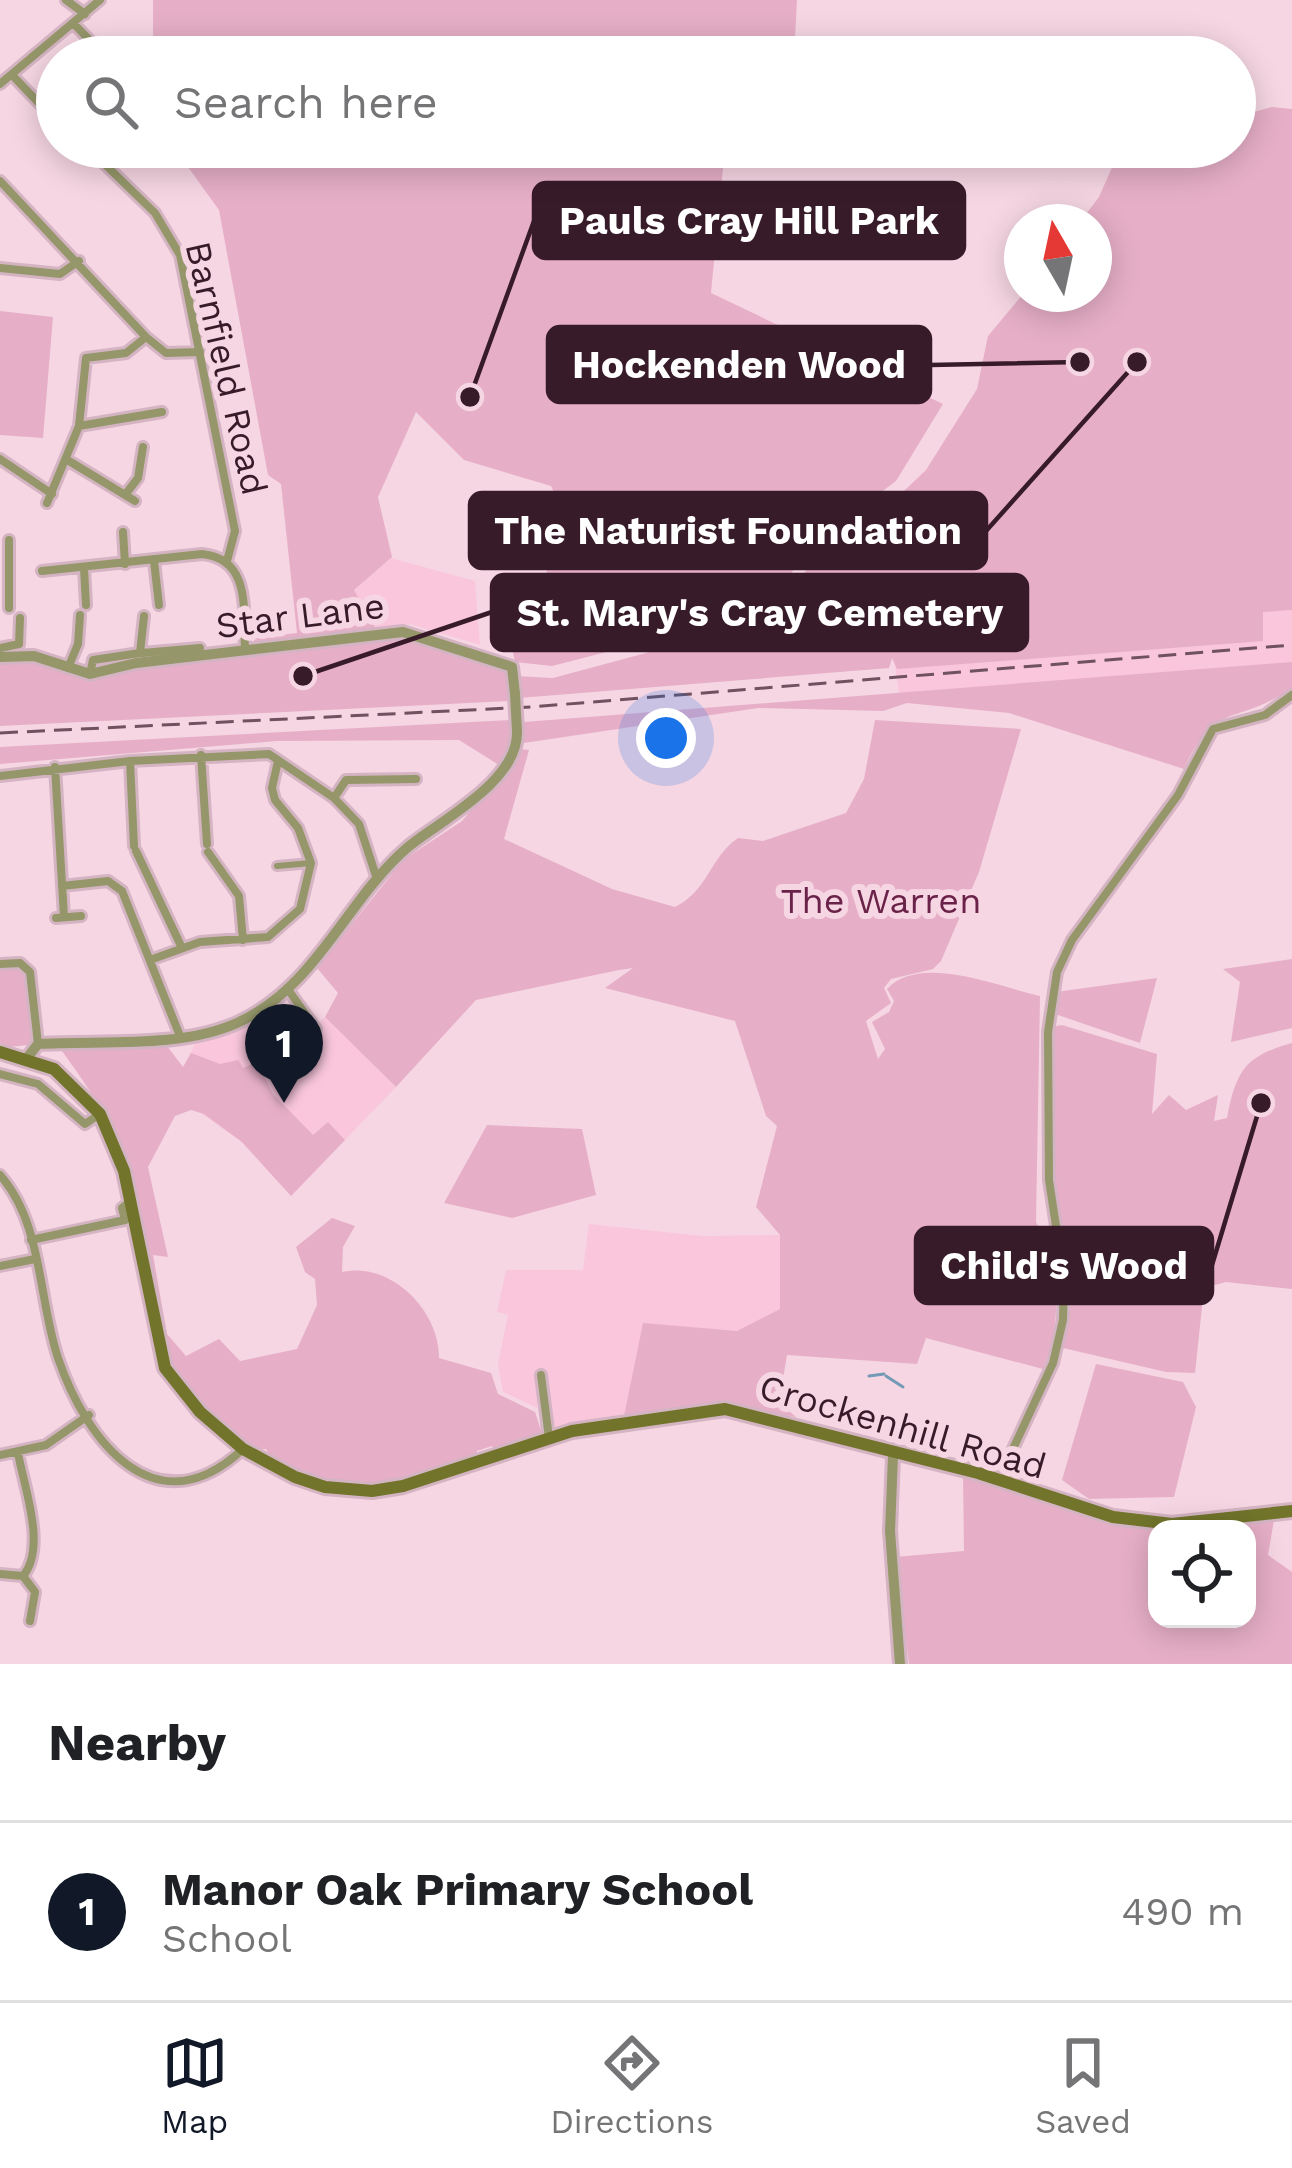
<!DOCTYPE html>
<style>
body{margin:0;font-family:"Work Sans",sans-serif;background:#f2f2f2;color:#202124}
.controls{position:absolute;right:36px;bottom:36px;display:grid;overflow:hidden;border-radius:24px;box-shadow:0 6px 30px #0003}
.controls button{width:108px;height:108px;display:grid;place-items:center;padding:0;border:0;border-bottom:3px solid #e0e0e0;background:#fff;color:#202124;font:60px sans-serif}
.compass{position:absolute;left:1004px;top:204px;width:108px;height:108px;border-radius:50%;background:#fff;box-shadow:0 6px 30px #0003;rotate:351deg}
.you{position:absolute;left:666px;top:738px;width:42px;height:42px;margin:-30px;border:9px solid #fff;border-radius:50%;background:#1a73e8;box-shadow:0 0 0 18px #1a73e833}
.badge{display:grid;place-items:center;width:78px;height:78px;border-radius:50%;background:#111827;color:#fff;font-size:39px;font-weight:700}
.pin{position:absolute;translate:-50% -99px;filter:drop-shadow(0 3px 6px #0008)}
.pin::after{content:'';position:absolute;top:63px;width:42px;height:36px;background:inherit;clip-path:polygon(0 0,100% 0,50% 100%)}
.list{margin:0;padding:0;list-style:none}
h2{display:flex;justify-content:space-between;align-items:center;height:156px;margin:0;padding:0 48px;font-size:51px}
h2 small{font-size:39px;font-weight:400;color:#757577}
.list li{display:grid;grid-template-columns:78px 1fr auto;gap:36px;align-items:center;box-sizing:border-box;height:180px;padding:0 48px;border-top:3px solid #e0e0e0}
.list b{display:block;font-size:45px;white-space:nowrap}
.list p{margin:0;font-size:39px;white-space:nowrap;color:#757577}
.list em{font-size:39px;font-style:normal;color:#757577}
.icon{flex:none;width:66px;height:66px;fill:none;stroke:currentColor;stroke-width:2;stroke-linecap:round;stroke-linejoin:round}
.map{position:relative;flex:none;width:1292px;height:1664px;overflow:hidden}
.search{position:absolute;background:#fff;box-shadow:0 6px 30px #0003;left:36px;right:36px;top:36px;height:132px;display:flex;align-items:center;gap:30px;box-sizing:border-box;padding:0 42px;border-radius:66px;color:#757577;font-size:45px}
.sheet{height:336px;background:#fff}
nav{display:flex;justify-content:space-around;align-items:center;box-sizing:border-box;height:168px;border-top:3px solid #e0e0e0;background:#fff;font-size:33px;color:#757577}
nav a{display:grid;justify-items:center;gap:6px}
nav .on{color:#111827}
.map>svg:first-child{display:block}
.built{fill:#f9c6dc}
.green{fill:#e6afc7;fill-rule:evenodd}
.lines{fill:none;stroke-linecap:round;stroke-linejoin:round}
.stream{stroke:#749ab6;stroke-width:3}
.pedestrian-casing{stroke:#d4b4c2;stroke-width:12}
.minor-casing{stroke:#d4b4c2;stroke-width:14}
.tertiary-casing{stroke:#d4b4c2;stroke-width:16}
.secondary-casing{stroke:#d4b4c2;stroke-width:18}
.pedestrian{stroke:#95976a;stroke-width:6}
.minor{stroke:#95976a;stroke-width:8}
.tertiary{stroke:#95976a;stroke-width:10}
.secondary{stroke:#71742a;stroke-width:12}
.rail{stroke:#6f515f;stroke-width:3;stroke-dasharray:18 9;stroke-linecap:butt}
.tertiary-bridge-casing{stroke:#d4b4c2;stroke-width:16;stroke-linecap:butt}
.tertiary-bridge{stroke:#95976a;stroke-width:10}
.labels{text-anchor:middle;stroke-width:12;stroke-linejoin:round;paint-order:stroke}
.street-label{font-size:36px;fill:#381b29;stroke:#f6d6e3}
.park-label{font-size:36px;fill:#6a2248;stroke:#f6d6e3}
.leader{fill:none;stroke:#381b29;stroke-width:4.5}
.callout-dot{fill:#381b29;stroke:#f6d6e3;stroke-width:4.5}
.callout{fill:#381b29;stroke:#381b29;stroke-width:4.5}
.callout-label{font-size:39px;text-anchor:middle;font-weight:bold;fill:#fff}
</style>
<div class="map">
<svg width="1292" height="1664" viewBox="0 0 1292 1664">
<rect width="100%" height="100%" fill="#f6d6e3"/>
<path class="built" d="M 391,558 L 475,581 L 480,645 L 410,624 L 376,629 L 354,590 Z
M 1292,610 L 1292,664 L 907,703 L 899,693 L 894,658 L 964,641 L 1262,641 L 1262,611 Z
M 325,1017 L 396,1087 L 291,1196 L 242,1142 L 171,1092 L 196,1042 L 253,1025 L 259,1036 L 313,1029 Z
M 589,1224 L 702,1236 L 780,1235 L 781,1309 L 738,1331 L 671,1329 L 623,1421 L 557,1431 L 545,1402 L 537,1402 L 537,1408 L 503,1392 L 498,1364 L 508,1315 L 497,1312 L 506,1270 L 583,1270 Z"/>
<path class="green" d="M 153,0 L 797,0 L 794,57 L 153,57 Z
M 1272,107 L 1292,109 L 1292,610 L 1263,612 L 1263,641 L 897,669 L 892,658 L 889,668 L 519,698 L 516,676 L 553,678 L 776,618 L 807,569 L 862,531 L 926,470 L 977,389 L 988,336 L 1023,294 L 1094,294 L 1094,222 L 1080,222 L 1099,197 L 1121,147 L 1235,147 L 1235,117 Z
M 151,147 L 725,147 L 711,293 L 943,404 L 896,481 L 803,550 L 774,609 L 552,666 L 515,662 L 511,642 L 536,628 L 557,517 L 563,511 L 551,486 L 464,460 L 416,412 L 378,497 L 392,557 L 354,590 L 376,629 L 258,646 L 252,638 L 297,633 L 281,484 L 268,475 L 219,210 L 180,156 L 151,152 Z
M 0,311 L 53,317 L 43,438 L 0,435 Z
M 386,638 L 408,640 L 508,669 L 509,701 L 0,726 L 0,661 L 36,660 L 85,677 L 137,666 Z
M 1292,662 L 1292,688 C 1235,727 1216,699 1184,769 L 1009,713 L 907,703 L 883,711 L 758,708 L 524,743 L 524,722 Z
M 511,720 L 511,749 L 499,765 L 459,740 L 277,741 L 0,764 L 0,747 Z
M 875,720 L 1021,729 L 979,872 L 941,961 L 933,969 L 891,979 L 884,988 L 891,1003 L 866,1021 L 878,1059 L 885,1049 L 872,1022 L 889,1012 L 894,1001 L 887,989 C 921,953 999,987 1040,996 L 1036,1222 C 1060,1266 1063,1322 1043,1369 L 926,1338 L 917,1364 L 787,1355 L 779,1403 L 796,1417 L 728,1406 L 623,1421 L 643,1323 L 737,1331 L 780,1309 L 780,1235 L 756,1207 L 777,1126 L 766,1116 L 735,1021 L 605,988 L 633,968 L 619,970 L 476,1000 L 396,1087 L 325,1017 L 338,993 L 317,968 L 403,860 L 462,821 L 521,749 L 529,750 L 504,839 L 612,889 L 675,907 C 708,891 710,857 738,838 L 763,841 L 846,813 L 864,779 Z
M 1292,959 L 1292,1028 L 1231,1042 L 1240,982 L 1223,969 Z
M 0,964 L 27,967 L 38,1044 L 0,1048 Z
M 1157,978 L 1140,1043 L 1052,1013 L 1056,992 Z
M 1062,1025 L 1157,1054 L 1152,1114 L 1169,1095 L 1186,1110 L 1218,1095 L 1214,1121 L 1227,1118 C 1236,1071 1245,1056 1292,1043 L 1292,1289 L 1226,1282 L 1204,1288 L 1195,1373 L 1166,1372 L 1063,1348 L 1068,1293 L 1052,1192 L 1051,1027 Z
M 167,1046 L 183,1067 L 191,1053 L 220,1064 L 238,1060 L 243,1068 L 257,1062 L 273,1094 L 313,1135 L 328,1122 L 345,1140 L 291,1196 L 242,1142 L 204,1114 L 191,1110 L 175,1116 L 148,1167 L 168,1257 L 153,1255 L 167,1334 L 186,1356 L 219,1339 L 240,1361 L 297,1349 L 317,1305 L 315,1279 L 305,1272 L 296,1247 L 332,1218 L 355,1226 L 343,1247 L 342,1272 C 391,1261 440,1311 439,1358 L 491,1373 L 498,1394 L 535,1412 L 542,1433 L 495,1452 L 492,1446 L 477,1451 L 477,1458 L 407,1481 L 372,1487 L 324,1484 L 307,1472 L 290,1472 L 274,1463 L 266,1449 L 251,1450 C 225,1426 191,1402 172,1371 C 141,1321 144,1230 128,1172 C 115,1125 90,1090 62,1051 Z
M 487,1125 L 582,1129 L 596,1195 L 512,1218 L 444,1203 Z
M 1096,1364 L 1183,1382 L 1196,1407 L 1174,1497 L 1089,1499 L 1062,1480 Z
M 963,1472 L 1170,1528 L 1274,1520 L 1268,1555 L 1292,1572 L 1292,1664 L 909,1664 L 895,1557 L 964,1551 ZM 1157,1529 L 1247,1529 L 1247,1619 L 1157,1619 Z"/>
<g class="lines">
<path class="stream" d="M 869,1376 L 884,1374
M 886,1376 L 903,1387"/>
<defs>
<path id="pedestrian" d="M 277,866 L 311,863"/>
<path id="minor" d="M 66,0 L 85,14
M 74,24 L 106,57
M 12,75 L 57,122
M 0,84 L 100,0
M 87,147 L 155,213 L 180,255 L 235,531 L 227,561
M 0,181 L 146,337 L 166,353 L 200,352
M 0,268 L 60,274 L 79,261
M 79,426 L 162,412
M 0,459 L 52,494
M 69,461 L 135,501
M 125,495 L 138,478 L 143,447
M 47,503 L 79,426 L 86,358 L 126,353 L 146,337
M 123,532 L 125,564
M 154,561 L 159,605
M 84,568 L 86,605
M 42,571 L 202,554 C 252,559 243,612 245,650
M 9,608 L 9,540
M 0,648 L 19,644 L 20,618
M 142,653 L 200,648
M 68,668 L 78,644 L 80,615
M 90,674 L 93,660 L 140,653 L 144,616
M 201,755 L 207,844
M 130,761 L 134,846
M 55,767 L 64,917
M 0,776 L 130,761 L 269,754 L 334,798 L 359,824 L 377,879
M 334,798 L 346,780 L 416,779
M 136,851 L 182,948
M 208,852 L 239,896 L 243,940
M 62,886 L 108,881 L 122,891 L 180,1036
M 56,918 L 81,916
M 150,960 L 200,942 L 268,937 L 300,909 L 311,863 L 298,828 L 275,800 L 272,788 L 278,761
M 0,964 L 20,963 L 30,972 L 38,1044
M 287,988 L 316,1029
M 0,1074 L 38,1084 L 85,1124 L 100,1114
M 0,1175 C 43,1224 38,1298 58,1358 C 87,1443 156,1530 243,1449
M 31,1240 L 125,1220 L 122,1208 L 130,1202
M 0,1266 L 35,1259
M 541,1375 L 549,1438
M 0,1455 L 46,1445 L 89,1415
M 1008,1483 L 1005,1466 L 1053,1363 L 1063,1320 L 1064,1279 L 1049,1180 L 1048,1032 L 1057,972 L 1072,940 L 1178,795 L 1213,729 L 1265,715 L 1292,695
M 0,1574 L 23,1576 C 47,1548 24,1487 18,1453
M 23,1576 L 35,1592 L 30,1621"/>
<path id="tertiary" d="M 0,657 L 34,656 L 90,674 L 136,663 L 403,632 L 512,667 L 515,694
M 27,1058 L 38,1044 C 100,1040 179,1049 237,1023 C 318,986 345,901 408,847 C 441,820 519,781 517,731
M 893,1456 L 890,1531 L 900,1664"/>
<path id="secondary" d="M 0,1052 L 54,1069 L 100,1114 L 124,1171 L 165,1368 L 200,1412 L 243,1449 L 295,1477 L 325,1487 L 372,1491 L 403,1486 L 572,1431 L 725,1409 L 978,1473 L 1113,1517 L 1172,1524 L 1292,1511"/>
</defs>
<use href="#pedestrian" class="pedestrian-casing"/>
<use href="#minor" class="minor-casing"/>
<use href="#tertiary" class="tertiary-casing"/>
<use href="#secondary" class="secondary-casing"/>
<use href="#pedestrian" class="pedestrian"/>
<use href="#minor" class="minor"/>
<use href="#tertiary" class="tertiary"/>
<use href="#secondary" class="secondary"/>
<path class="rail" d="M 0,733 L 531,707 L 1292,645"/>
<defs>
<path id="tertiary-bridge" d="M 515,694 L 517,731"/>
</defs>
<use href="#tertiary-bridge" class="tertiary-bridge-casing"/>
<use href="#tertiary-bridge" class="tertiary-bridge"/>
</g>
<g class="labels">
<g class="street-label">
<text transform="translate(227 368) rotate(77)" y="13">Barnfield Road</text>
<text transform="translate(300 615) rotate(-7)" y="13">Star Lane</text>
<text transform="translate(903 1426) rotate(16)" y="13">Crockenhill Road</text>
</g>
<g class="park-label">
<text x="881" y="913">The Warren</text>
</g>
</g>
<path class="leader" d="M470 397L534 221M1080 362L930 365M1137 362L986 531M303 676L492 612M1261 1103L1212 1265"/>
<g class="callout-dot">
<circle cx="470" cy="397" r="12"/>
<circle cx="1080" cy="362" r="12"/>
<circle cx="1137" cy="362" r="12"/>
<circle cx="303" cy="676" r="12"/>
<circle cx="1261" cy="1103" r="12"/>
</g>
<g class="callout">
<rect x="534" y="183" width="430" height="75" rx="12"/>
<rect x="548" y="327" width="382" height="75" rx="12"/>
<rect x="470" y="493" width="516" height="75" rx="12"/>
<rect x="492" y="575" width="535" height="75" rx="12"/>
<rect x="916" y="1228" width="296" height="75" rx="12"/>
</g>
<g class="callout-label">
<text x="749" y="234">Pauls Cray Hill Park</text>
<text x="739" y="378">Hockenden Wood</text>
<text x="728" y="544">The Naturist Foundation</text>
<text x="760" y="626">St. Mary's Cray Cemetery</text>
<text x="1064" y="1279">Child's Wood</text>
</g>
</svg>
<div class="controls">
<button><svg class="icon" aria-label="locate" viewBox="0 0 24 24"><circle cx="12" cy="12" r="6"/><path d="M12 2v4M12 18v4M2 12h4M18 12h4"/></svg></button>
</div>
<svg class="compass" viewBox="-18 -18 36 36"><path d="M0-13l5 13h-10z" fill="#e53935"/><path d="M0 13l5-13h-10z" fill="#757577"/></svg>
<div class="you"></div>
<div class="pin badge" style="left:284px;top:1103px">1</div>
<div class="search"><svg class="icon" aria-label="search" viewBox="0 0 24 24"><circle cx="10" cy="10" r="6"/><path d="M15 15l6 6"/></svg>Search here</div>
</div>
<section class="sheet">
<h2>Nearby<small></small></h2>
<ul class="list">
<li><span class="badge">1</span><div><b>Manor Oak Primary School</b><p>School</p></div><em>490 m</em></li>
</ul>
</section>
<nav>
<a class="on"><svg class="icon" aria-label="map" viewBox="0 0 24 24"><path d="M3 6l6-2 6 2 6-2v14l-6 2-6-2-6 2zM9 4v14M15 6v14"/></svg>Map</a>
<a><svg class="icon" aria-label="directions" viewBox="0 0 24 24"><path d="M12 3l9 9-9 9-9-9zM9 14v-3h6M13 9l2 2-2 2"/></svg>Directions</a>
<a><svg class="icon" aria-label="saved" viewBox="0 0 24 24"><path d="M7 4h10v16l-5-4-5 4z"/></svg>Saved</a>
</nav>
